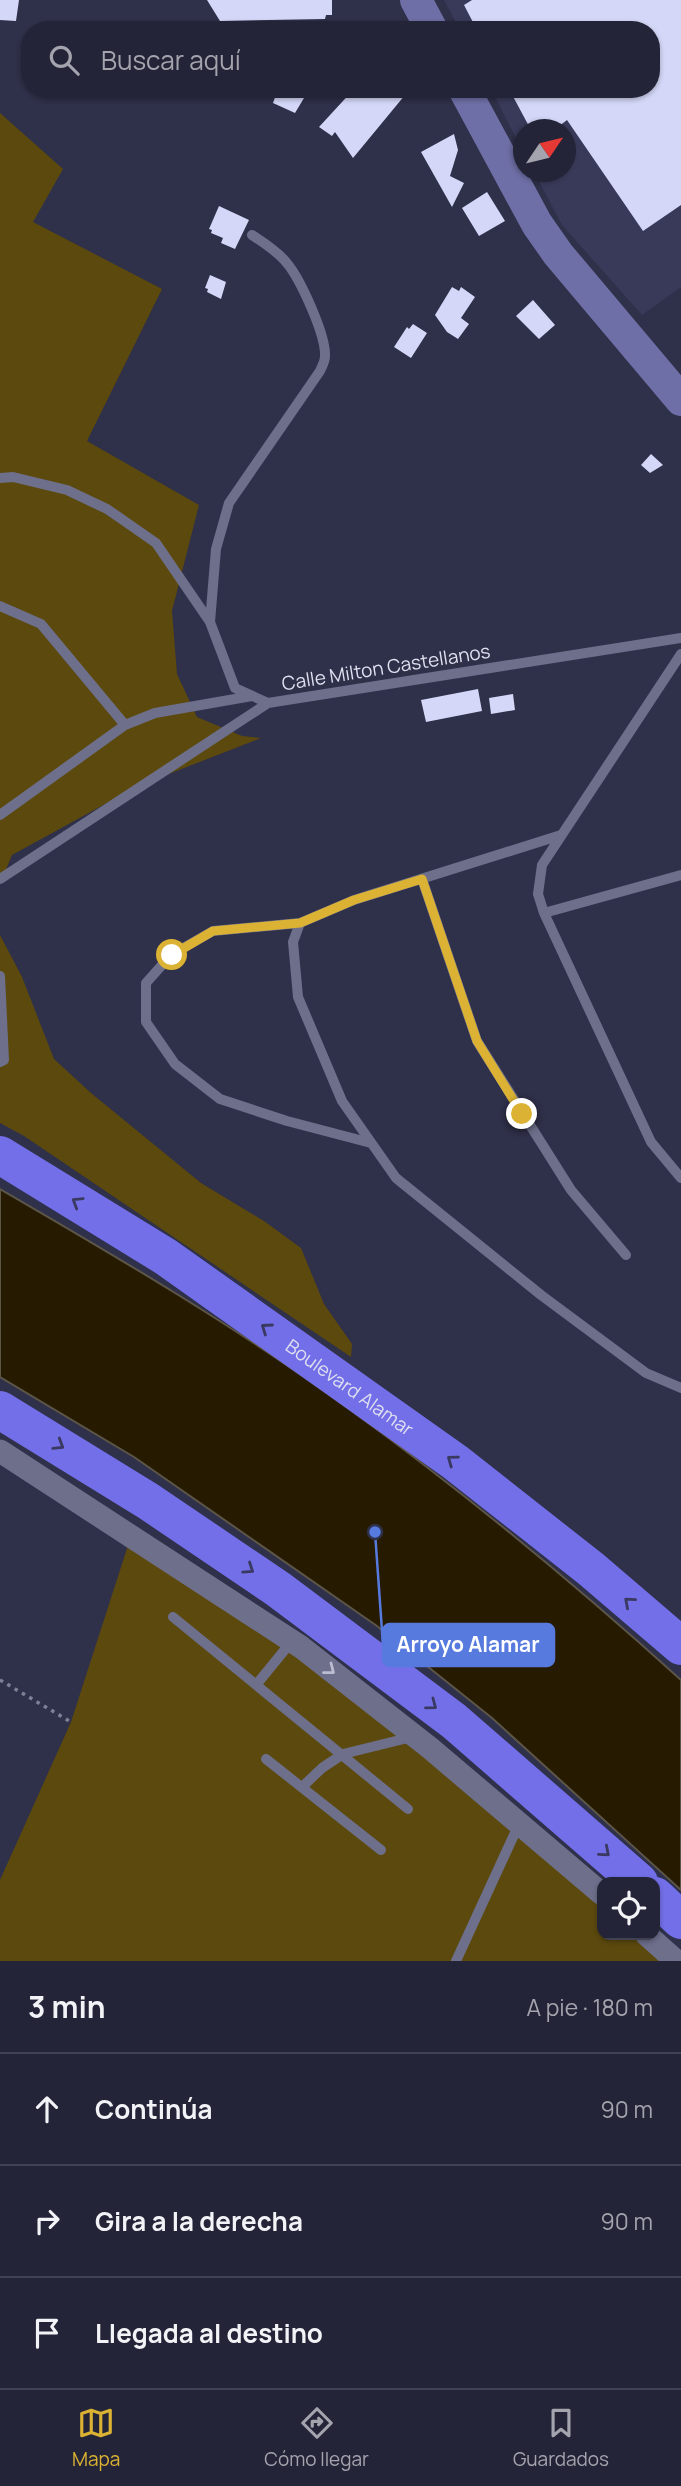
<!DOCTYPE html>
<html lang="es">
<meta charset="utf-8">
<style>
body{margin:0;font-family:Manrope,sans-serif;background:#2f3042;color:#f1f3f6}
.controls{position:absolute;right:21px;bottom:21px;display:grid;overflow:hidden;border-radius:14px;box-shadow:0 2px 5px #0004}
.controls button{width:63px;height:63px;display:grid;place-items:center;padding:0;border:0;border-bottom:2px solid #404152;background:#232437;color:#f1f3f6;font:35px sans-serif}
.compass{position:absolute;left:513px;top:119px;width:63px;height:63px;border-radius:50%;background:#232437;box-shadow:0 2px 5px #0004;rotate:55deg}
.stop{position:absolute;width:21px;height:21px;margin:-16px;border:5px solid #dbb233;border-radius:50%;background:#fff}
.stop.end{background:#dbb233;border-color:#fff;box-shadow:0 2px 7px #0008}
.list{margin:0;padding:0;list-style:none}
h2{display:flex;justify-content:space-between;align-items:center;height:91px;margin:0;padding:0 28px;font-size:30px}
h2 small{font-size:23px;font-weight:400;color:#a3a4ad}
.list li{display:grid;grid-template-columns:46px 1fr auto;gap:21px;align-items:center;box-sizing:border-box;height:112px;padding:0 28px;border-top:2px solid #404152}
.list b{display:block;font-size:26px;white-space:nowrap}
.list em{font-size:23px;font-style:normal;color:#a3a4ad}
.icon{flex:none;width:38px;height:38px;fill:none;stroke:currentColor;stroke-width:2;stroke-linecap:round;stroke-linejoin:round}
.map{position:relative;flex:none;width:681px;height:1961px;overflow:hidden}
.search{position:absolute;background:#232437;box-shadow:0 2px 5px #0004;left:21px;right:21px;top:21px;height:77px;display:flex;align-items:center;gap:18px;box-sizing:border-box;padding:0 24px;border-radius:28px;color:#a3a4ad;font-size:26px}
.sheet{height:427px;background:#232437}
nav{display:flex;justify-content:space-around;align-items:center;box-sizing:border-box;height:98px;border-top:2px solid #404152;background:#232437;font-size:19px;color:#a3a4ad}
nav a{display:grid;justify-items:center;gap:4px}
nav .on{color:#dbb233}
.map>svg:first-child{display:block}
.built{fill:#393a59}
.green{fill:#5c490e}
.water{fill:#261b00;stroke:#5d5648;stroke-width:2}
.building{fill:#d4d7f7}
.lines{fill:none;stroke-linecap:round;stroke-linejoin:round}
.path{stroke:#7f8095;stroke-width:3.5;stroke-dasharray:3.5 5;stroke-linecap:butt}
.lane{stroke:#6d6f8b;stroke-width:10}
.street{stroke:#6d6f8b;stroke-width:23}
.secondary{stroke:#6f6fa7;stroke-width:32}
.highway{stroke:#736fe8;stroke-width:38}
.oneway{stroke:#393961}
.oneway2{stroke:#bcbdd1}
.route{stroke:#dbb233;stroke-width:9}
.labels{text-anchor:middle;stroke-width:7;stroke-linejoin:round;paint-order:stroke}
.street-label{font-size:19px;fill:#dedfef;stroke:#2f3049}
.leader{fill:none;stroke:#577adf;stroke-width:2.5}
.callout-dot{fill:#577adf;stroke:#2f3049;stroke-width:2.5}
.callout{fill:#577adf;stroke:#577adf;stroke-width:2.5}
.callout-label{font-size:21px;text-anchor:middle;font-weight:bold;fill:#fff}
</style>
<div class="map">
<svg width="681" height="1961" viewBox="0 0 681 1961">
<rect width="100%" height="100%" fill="#2f3049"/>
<path class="built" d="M 444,0 L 681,0 L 681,287 L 642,315 L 562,225 L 534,172 L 566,172 L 566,130 L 524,130 L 523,152 L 491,89 L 651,89 L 651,30 L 460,30 Z"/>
<path class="green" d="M 0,113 L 63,169 L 33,222 L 162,289 L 87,441 L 199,505 L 172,611 L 177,674 L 197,717 L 242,736 L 261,738 L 138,786 L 12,855 L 0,884 Z
M 0,935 L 22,977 L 54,1059 L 91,1093 L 201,1183 L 264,1221 L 301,1248 L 324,1304 L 352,1344 L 351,1357 L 24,1136 L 0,1123 Z
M 131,1536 L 301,1647 L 602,1894 L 602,1935 L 647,1935 L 676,1961 L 0,1961 L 0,1880 L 71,1722 Z"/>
<path class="water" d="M 0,1189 C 119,1258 238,1328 349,1409 C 465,1493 575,1584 681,1680 L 681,1890 L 492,1718 L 377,1626 L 134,1457 L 0,1377 Z"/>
<path class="building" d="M 0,0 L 19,0 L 16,21 L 0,20 Z
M 207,0 L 332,0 L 332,15 L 326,15 L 325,19 L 220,21 Z
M 472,0 L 681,0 L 681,205 L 643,231 L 567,120 L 554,130 L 531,130 L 509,89 L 651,89 L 651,30 L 477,30 L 464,5 Z
M 278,89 L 284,89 L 304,98 L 295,113 L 273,103 Z
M 354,89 L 410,89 L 353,158 L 335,132 L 332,136 L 319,127 Z
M 454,134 L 458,150 L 450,176 L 464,183 L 452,207 L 421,152 Z
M 487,192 L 505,221 L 479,236 L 462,208 Z
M 219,206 L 249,220 L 235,249 L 221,243 L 223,238 L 211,233 L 212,230 L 209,229 Z
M 210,275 L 226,282 L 221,299 L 207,292 L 208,289 L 205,288 Z
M 452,287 L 459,291 L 461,287 L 475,297 L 461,318 L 469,324 L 458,339 L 447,332 L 435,315 Z
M 533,300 L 555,325 L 539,339 L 516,316 Z
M 413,324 L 427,333 L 411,358 L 394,347 L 407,327 L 409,329 Z
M 651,454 L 663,465 L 650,473 L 641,465 Z
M 478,689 L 482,711 L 426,722 L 421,700 Z
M 513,694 L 515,710 L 491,714 L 489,698 Z"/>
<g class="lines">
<path class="path" d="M 0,1680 L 71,1722"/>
<path class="lane" d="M 252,235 C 264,243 277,251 286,262 C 300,278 326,335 325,356 C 325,362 322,366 320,371 L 229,503 L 216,549 L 210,622 L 235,688 L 268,703 L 681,638
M 0,478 L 13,477 L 67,490 L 107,509 L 156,543 L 210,622
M 0,606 L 41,624 L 125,725
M 0,815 L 125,725 L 155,713 L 252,696
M 561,835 L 354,900 L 300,923 L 293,942 L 298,997 L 342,1101 L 396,1178 L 541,1295 L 646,1373 L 681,1388
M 681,875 L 544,913 L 651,1142 L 681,1178
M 0,879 L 268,703
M 422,879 L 477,1041 L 571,1190 L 626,1255
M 544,913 L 538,894 L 542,865 L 681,654
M 300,923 L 213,931 L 171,955 L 146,983 L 146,1022 L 175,1064 L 220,1099 L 287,1121 L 371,1143
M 0,976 L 4,1060 L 0,1062
M 173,1617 L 408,1809
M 256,1685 L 292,1641
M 266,1759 L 381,1850
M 302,1787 L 322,1768 L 343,1754 L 412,1737
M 456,1961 L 519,1824"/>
<path class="street" d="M 0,1451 L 301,1647 L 430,1748 L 602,1894
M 647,1935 L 676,1961"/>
<path class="secondary" d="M 416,0 L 432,30
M 464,89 L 537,224 L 558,254 L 681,400"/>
<g class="highway">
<path id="s1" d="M 0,1155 L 166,1257 L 455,1462 L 591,1569 L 681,1646"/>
<path d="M 0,1410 L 148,1501 L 278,1589 L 454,1721 L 639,1882"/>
<path d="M 655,1896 L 681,1920"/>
</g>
</g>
<defs><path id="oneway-chevron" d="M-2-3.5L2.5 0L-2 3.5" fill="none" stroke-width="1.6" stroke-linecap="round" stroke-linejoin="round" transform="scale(1.75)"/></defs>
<g class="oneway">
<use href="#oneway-chevron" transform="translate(77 1202) rotate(-148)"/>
<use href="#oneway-chevron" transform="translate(266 1328) rotate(-145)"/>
<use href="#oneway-chevron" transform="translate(59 1445) rotate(32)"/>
<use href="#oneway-chevron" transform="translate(452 1460) rotate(-144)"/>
<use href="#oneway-chevron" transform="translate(249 1569) rotate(34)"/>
<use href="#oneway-chevron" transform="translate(629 1602) rotate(-139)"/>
<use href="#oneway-chevron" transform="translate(432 1705) rotate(37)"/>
<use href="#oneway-chevron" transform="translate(605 1852) rotate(41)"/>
</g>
<use class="oneway2" href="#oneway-chevron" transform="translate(330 1670) rotate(38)"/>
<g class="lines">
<path class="route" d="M 172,955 L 213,931 L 300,923 L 354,900 L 422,879 L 477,1041 L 522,1114"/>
</g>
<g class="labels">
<g class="street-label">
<text transform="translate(386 667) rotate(-9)" y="7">Calle Milton Castellanos</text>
<text dy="7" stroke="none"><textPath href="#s1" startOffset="420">Boulevard Alamar</textPath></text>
</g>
</g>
<path class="leader" d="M375 1532L383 1645"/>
<circle class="callout-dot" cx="375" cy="1532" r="7"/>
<rect class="callout" x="383" y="1624" width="171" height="42" rx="7"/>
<g class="callout-label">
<text x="468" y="1652">Arroyo Alamar</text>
</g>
</svg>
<div class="controls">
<button><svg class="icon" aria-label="locate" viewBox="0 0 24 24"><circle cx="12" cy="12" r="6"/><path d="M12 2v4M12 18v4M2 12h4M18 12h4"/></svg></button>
</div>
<svg class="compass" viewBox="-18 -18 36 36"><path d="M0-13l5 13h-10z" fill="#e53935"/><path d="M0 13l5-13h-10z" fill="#a3a4ad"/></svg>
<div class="stop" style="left:172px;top:955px"></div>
<div class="stop end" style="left:522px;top:1114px"></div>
<div class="search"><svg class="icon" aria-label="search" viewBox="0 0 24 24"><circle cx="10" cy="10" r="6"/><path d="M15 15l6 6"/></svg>Buscar aquí</div>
</div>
<section class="sheet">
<h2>3 min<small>A pie · 180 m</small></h2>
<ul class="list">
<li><svg class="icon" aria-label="ahead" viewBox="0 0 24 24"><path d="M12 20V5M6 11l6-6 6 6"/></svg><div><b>Continúa</b></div><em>90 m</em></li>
<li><svg class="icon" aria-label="right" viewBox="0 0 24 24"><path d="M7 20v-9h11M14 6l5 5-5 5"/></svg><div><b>Gira a la derecha</b></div><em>90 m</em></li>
<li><svg class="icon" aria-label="arrive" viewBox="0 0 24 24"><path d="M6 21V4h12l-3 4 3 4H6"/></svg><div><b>Llegada al destino</b></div></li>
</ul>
</section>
<nav>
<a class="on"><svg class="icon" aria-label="map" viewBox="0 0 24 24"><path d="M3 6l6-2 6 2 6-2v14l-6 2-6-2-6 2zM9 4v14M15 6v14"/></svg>Mapa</a>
<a><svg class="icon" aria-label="directions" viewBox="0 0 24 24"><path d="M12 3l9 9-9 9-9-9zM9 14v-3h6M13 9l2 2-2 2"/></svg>Cómo llegar</a>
<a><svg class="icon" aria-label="saved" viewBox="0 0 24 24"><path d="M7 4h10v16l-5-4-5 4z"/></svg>Guardados</a>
</nav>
